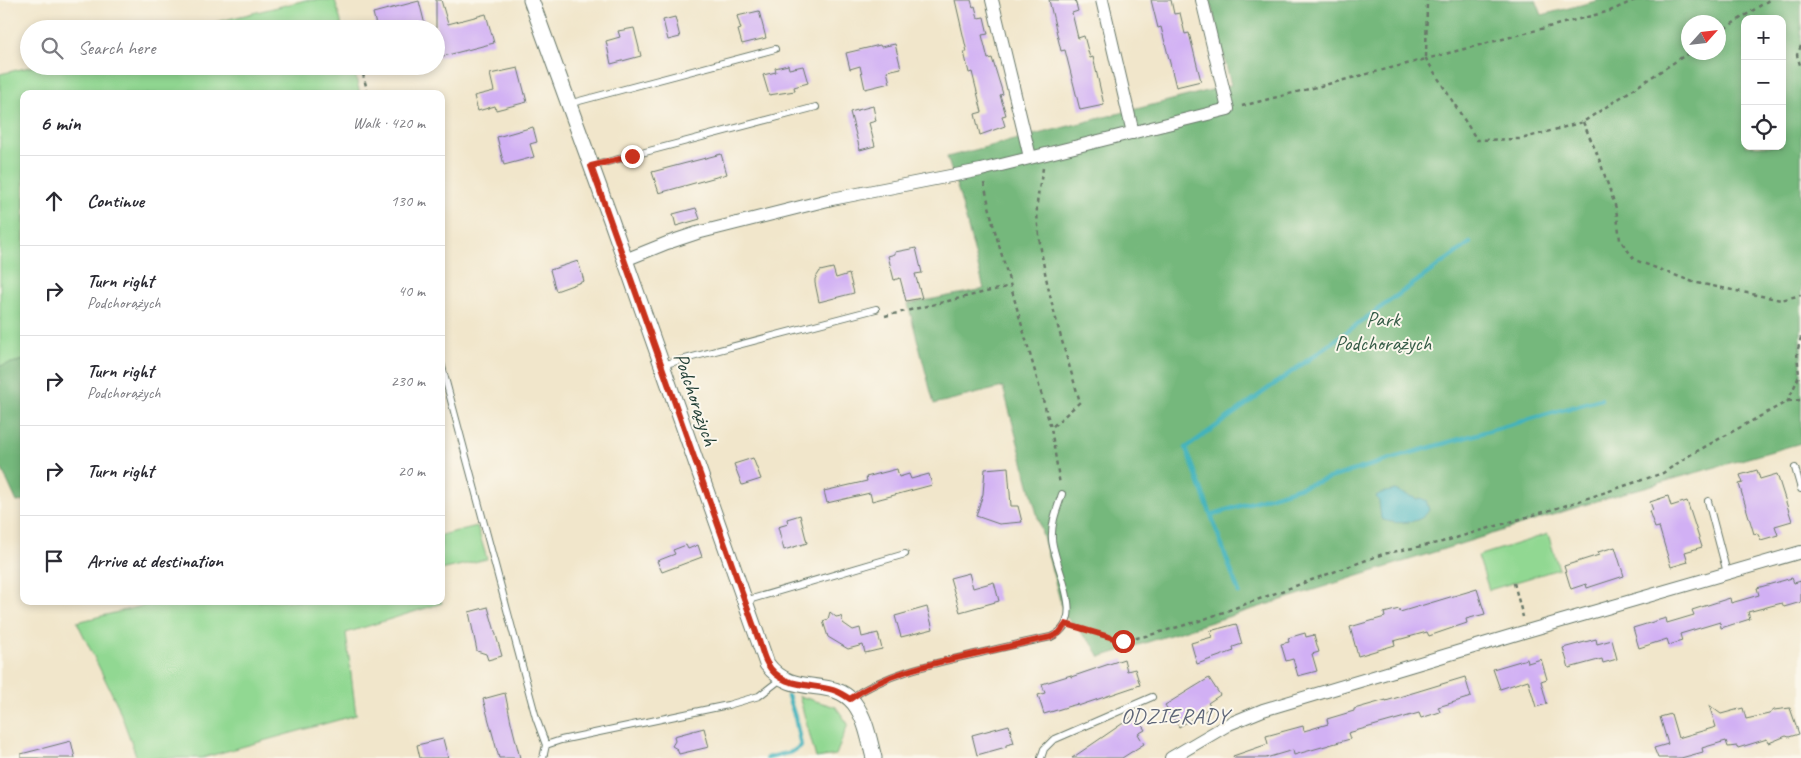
<!DOCTYPE html>
<meta charset="utf-8">
<style>
body{margin:0;font-family:Caveat,sans-serif;background:#f2f2f3;color:#2b2b33}
.controls{position:absolute;right:15px;top:15px;display:grid;overflow:hidden;border-radius:10px;box-shadow:0 2px 8px #0003}
.controls button{width:45px;height:45px;display:grid;place-items:center;padding:0;border:0;border-bottom:1px solid #e1e1e2;background:#fff;color:#2b2b33;font:25px sans-serif}
.compass{position:absolute;left:1681px;top:15px;width:45px;height:45px;border-radius:50%;background:#fff;box-shadow:0 2px 8px #0003;rotate:63deg}
.stop{position:absolute;width:15px;height:15px;margin:-11px;border:4px solid #c8321e;border-radius:50%;background:#fff}
.stop.end{background:#c8321e;border-color:#fff;box-shadow:0 1px 5px #0008}
.list{margin:0;padding:0;list-style:none}
h2{display:flex;justify-content:space-between;align-items:center;height:65px;margin:0;padding:0 20px;font-size:21px}
h2 small{font-size:16px;font-weight:400;color:#7c7c81}
.list li{display:grid;grid-template-columns:32px 1fr auto;gap:15px;align-items:center;box-sizing:border-box;height:90px;padding:0 20px;border-top:1px solid #e1e1e2}
.list b{display:block;font-size:19px;white-space:nowrap}
.list p{margin:0;font-size:16px;white-space:nowrap;color:#7c7c81}
.list em{font-size:16px;font-style:normal;color:#7c7c81}
.icon{flex:none;width:28px;height:28px;fill:none;stroke:currentColor;stroke-width:2;stroke-linecap:round;stroke-linejoin:round}
.map{position:relative;flex:none;width:1801px;height:758px;overflow:hidden}
.search{position:absolute;background:#fff;box-shadow:0 2px 8px #0003;left:20px;top:20px;width:425px;height:55px;display:flex;align-items:center;gap:12px;box-sizing:border-box;padding:0 18px;border-radius:28px;color:#7c7c81;font-size:19px}
.panel{position:absolute;background:#fff;box-shadow:0 2px 8px #0003;left:20px;top:90px;width:425px;height:515px;border-radius:10px}
.map>svg:first-child{display:block}
.green{fill:#91d892;stroke:#588a63}
.forest{fill:#74b87c;stroke:#4a7a58;fill-rule:evenodd}
.water{fill:#43b3bc;stroke:#317878}
.lines{fill:none;stroke-linecap:round;stroke-linejoin:round}
.stream{stroke:#43b3bc;stroke-width:4.5}
.building{fill:#d1b0f4}
.service-casing{stroke:#687869;stroke-width:8}
.minor-casing{stroke:#687869;stroke-width:14}
.tertiary-casing{stroke:#687869;stroke-width:17}
.path{stroke:#687869;stroke-width:2.5;stroke-dasharray:4 4;stroke-linecap:butt}
.service{stroke:#fff;stroke-width:6}
.minor{stroke:#fff;stroke-width:12}
.tertiary{stroke:#fff;stroke-width:15}
.route{stroke:#c8321e;stroke-width:6}
.labels{text-anchor:middle;stroke-width:4;stroke-linejoin:round;paint-order:stroke}
.park-label{font-size:21px;fill:#365c47;stroke:#fbf7ec}
.street-label{font-size:21px;fill:#1f3d34;stroke:#fbf7ec}
.neighbourhood-label{font-size:22px;letter-spacing:1px;fill:#5d6577;stroke:#fbf7ec}
</style>
<div class="map">
<svg width="1801" height="758" viewBox="0 0 1801 758">
<rect width="100%" height="100%" fill="#fbf7ec"/>
<filter id="ink" filterUnits="userSpaceOnUse"><feTurbulence type="fractalNoise" baseFrequency=".02" numOctaves="2"/><feDisplacementMap in="SourceGraphic" scale="10" xChannelSelector="R" yChannelSelector="G"/><feConvolveMatrix kernelMatrix="1 2 1 2 8 2 1 2 1" color-interpolation-filters="sRGB"/></filter>
<filter id="wash" filterUnits="userSpaceOnUse"><feTurbulence type="fractalNoise" baseFrequency=".0096" numOctaves="4" result="noise"/><feDisplacementMap in="SourceGraphic" scale="20" xChannelSelector="R" yChannelSelector="G"/><feGaussianBlur stdDeviation="1.12" result="paint"/><feColorMatrix in="noise" values="0 0 0 0 0 0 0 0 0 0 0 0 0 0 0 0 0 1.4 0 .05"/><feComposite in="paint" operator="in"/></filter>
<g filter="url(#wash)">
<rect width="100%" height="100%" fill="#f1e6cb"/>
<path class="green" d="M 306,0 L 335,0 L 343,29 L 188,29 Z
M 34,66 L 353,66 L 360,94 L 24,94 L 24,360 L 0,366 L 0,74 Z
M 477,526 L 487,559 L 441,570 L 441,535 Z
M 1548,534 L 1559,569 L 1489,590 L 1478,556 Z
M 441,600 L 442,603 L 346,633 L 356,715 L 202,758 L 137,758 L 118,706 L 77,622 L 163,601 L 441,601 Z
M 799,696 L 836,707 L 848,724 L 836,755 L 816,758 Z"/>
<path class="forest" d="M 1210,0 L 1536,0 L 1542,15 L 1600,0 L 1801,0 L 1801,443 L 1613,496 L 1100,657 L 1093,645 L 1064,615 L 1003,387 L 934,404 L 908,304 L 984,289 L 959,193 L 947,157 L 1231,85 ZM 1745,19 L 1782,19 L 1782,146 L 1745,146 ZM 1688,22 L 1718,22 L 1718,52 L 1688,52 Z
M 24,360 L 24,501 L 17,502 L 0,465 L 0,366 Z"/>
<path class="water" d="M 1395,490 L 1417,499 L 1426,500 L 1429,510 C 1421,525 1395,525 1381,519 L 1379,502 L 1376,496 L 1381,493 Z"/>
<g class="lines">
<path class="stream" d="M 1211,515 L 1186,448 L 1470,243
M 1239,593 L 1211,515 L 1407,454 L 1601,399
M 767,758 L 792,752 L 801,746 L 795,717 L 788,696"/>
</g>
<g id="blocks">
<path class="building" d="M 436,0 L 441,0 L 448,24 L 486,14 L 494,43 L 436,58 Z
M 955,0 L 971,0 L 973,7 L 975,6 L 978,18 L 984,17 L 988,34 L 982,35 L 988,59 L 992,58 L 1003,94 L 1000,95 L 1006,115 L 1002,116 L 1005,126 L 980,135 L 975,114 L 982,112 L 972,72 L 969,73 L 964,52 L 967,52 Z
M 1049,0 L 1075,0 L 1078,11 L 1072,13 L 1078,38 L 1084,36 L 1090,58 L 1093,57 L 1104,105 L 1080,110 L 1065,50 L 1061,51 Z
M 1151,0 L 1171,0 L 1174,14 L 1180,13 L 1185,34 L 1189,33 L 1201,81 L 1176,87 L 1161,27 L 1158,28 Z
M 419,1 L 426,29 L 377,29 L 373,13 Z
M 759,11 L 766,38 L 742,44 L 738,30 L 741,29 L 737,16 Z
M 675,17 L 680,37 L 668,40 L 663,20 Z
M 634,28 L 641,56 L 611,64 L 606,41 L 620,37 L 618,31 Z
M 895,44 L 901,68 L 887,71 L 890,83 L 865,89 L 860,66 L 850,69 L 846,53 L 880,45 L 881,47 Z
M 788,65 L 789,69 L 803,66 L 808,83 L 794,87 L 795,91 L 769,95 L 763,75 L 776,72 L 775,68 Z
M 518,68 L 527,102 L 496,110 L 495,106 L 478,111 L 474,96 L 494,91 L 490,74 Z
M 873,106 L 876,121 L 869,123 L 875,146 L 860,150 L 850,112 Z
M 533,127 L 537,142 L 530,144 L 534,157 L 504,165 L 497,137 Z
M 721,154 L 727,174 L 659,193 L 652,172 Z
M 696,208 L 700,219 L 676,226 L 673,214 Z
M 916,248 L 922,273 L 915,274 L 922,298 L 906,301 L 900,278 L 894,280 L 888,256 L 895,254 L 895,252 Z
M 578,261 L 584,281 L 556,291 L 550,270 Z
M 833,268 L 836,278 L 849,274 L 854,293 L 819,302 L 815,283 L 815,279 L 820,271 Z
M 753,458 L 761,479 L 742,485 L 734,464 Z
M 1008,467 L 1011,506 L 1018,506 L 1022,522 L 999,524 L 976,516 L 983,494 L 985,469 Z
M 897,469 L 899,477 L 909,474 L 911,479 L 929,474 L 932,485 L 872,501 L 870,493 L 827,503 L 824,491 L 867,481 L 866,477 Z
M 1757,470 L 1760,479 L 1777,474 L 1792,521 L 1775,526 L 1778,535 L 1761,540 L 1757,533 L 1754,534 L 1739,484 L 1743,483 L 1740,475 Z
M 1668,496 L 1671,506 L 1687,501 L 1702,547 L 1685,552 L 1688,562 L 1671,567 L 1659,527 L 1655,528 L 1649,511 L 1653,510 L 1650,502 Z
M 800,515 L 807,543 L 784,550 L 778,527 L 788,524 L 787,519 Z
M 686,545 L 688,549 L 698,545 L 702,557 L 662,572 L 657,561 L 675,554 L 673,550 Z
M 1615,547 L 1624,576 L 1587,588 L 1586,584 L 1571,589 L 1564,566 L 1599,555 L 1598,552 Z
M 969,573 L 973,588 L 994,582 L 999,601 L 960,612 L 950,578 Z
M 1792,578 L 1794,583 L 1801,581 L 1801,602 L 1784,607 L 1782,603 L 1748,612 L 1750,619 L 1721,628 L 1720,622 L 1680,634 L 1682,641 L 1669,645 L 1667,639 L 1639,648 L 1633,628 L 1666,618 L 1667,623 L 1694,615 L 1692,610 L 1730,598 L 1731,603 L 1759,595 L 1757,588 Z
M 1477,589 L 1485,614 L 1466,619 L 1467,623 L 1429,636 L 1427,632 L 1394,641 L 1395,645 L 1358,656 L 1350,627 L 1385,617 L 1384,613 L 1399,609 L 1400,612 Z
M 488,607 L 502,656 L 488,660 L 486,654 L 477,651 L 469,612 Z
M 927,607 L 933,629 L 901,637 L 895,616 Z
M 830,612 L 836,617 L 841,616 L 843,623 L 853,630 L 860,628 L 862,637 L 878,633 L 882,649 L 865,653 L 863,645 L 848,649 L 828,637 L 823,621 L 828,619 Z
M 1236,624 L 1242,644 L 1233,647 L 1234,651 L 1197,664 L 1191,643 L 1212,637 L 1210,631 Z
M 1305,633 L 1306,637 L 1314,635 L 1319,652 L 1312,654 L 1317,671 L 1298,676 L 1293,659 L 1286,661 L 1281,644 L 1289,642 L 1288,638 Z
M 1596,639 L 1597,644 L 1612,640 L 1617,659 L 1603,663 L 1602,659 L 1569,668 L 1563,648 Z
M 1124,659 L 1127,671 L 1135,669 L 1140,685 L 1078,706 L 1078,704 L 1070,706 L 1044,714 L 1038,695 L 1045,693 L 1042,684 L 1071,675 L 1071,677 Z
M 1527,659 L 1528,663 L 1541,659 L 1547,679 L 1541,681 L 1547,704 L 1536,707 L 1528,680 L 1500,689 L 1493,669 Z
M 1465,677 L 1471,697 L 1438,707 L 1440,712 L 1421,718 L 1419,713 L 1348,733 L 1350,739 L 1294,755 L 1293,750 L 1266,758 L 1234,758 L 1233,756 L 1268,744 L 1266,736 L 1303,726 L 1304,731 L 1328,724 L 1327,719 L 1354,711 L 1354,709 L 1386,700 L 1386,701 Z
M 1209,678 L 1220,695 L 1208,703 L 1211,707 L 1179,727 L 1165,705 Z
M 505,693 L 511,722 L 520,758 L 499,758 L 483,699 Z
M 1709,705 L 1721,714 L 1743,708 L 1746,719 L 1769,714 L 1774,710 L 1790,708 L 1799,734 L 1789,737 L 1786,736 L 1769,743 L 1767,739 L 1738,748 L 1737,746 L 1728,747 L 1726,741 L 1702,748 L 1703,752 L 1681,758 L 1658,758 L 1654,748 L 1668,744 L 1660,717 L 1671,714 L 1678,738 L 1716,727 Z
M 1135,715 L 1145,730 L 1138,734 L 1144,744 L 1122,758 L 1072,758 Z
M 1009,725 L 1014,743 L 1006,745 L 1006,747 L 977,755 L 972,735 Z
M 704,728 L 709,747 L 679,754 L 677,749 L 672,746 L 675,741 L 674,736 Z
M 443,739 L 448,758 L 420,758 L 417,745 Z
M 71,741 L 75,758 L 21,758 L 21,754 Z"/>
</g>
</g>
<g filter="url(#ink)">
<use href="#blocks" fill-opacity="0" stroke="#687869" stroke-width="1"/>
<g class="lines">
<defs>
<path id="service" d="M 568,104 L 775,49
M 592,166 L 816,107
M 441,363 L 536,718 L 546,745
M 662,365 L 876,309
M 1795,468 L 1801,489
M 1708,501 L 1727,573
M 745,601 L 905,554
M 851,698 C 888,672 936,663 980,653 C 1004,647 1027,642 1051,637 C 1089,621 1054,568 1052,539 C 1051,523 1057,509 1062,494
M 543,758 L 546,745 L 561,740 L 728,705 L 759,696 L 781,679
M 1041,758 L 1044,749 L 1053,740 L 1152,697"/>
<path id="minor" d="M 992,0 L 1030,157
M 1102,0 L 1133,133
M 625,260 L 667,243 L 697,233 L 832,199 L 981,170 L 1228,109 L 1202,0
M 1171,758 L 1229,724 L 1263,710 L 1527,631 L 1801,552"/>
<path id="tertiary" d="M 531,0 L 611,220 L 767,664 C 793,699 831,675 854,703 C 866,719 869,739 874,758"/>
</defs>
<use href="#service" class="service-casing"/>
<use href="#minor" class="minor-casing"/>
<use href="#tertiary" class="tertiary-casing"/>
<path class="path" d="M 1635,0 L 1610,11 L 1426,59 L 1477,140 L 1521,139 L 1583,122 L 1690,52
M 1718,33 L 1769,0
M 1801,46 L 1797,55 L 1801,68
M 361,66 L 368,94
M 1242,106 L 1426,59 L 1427,0
M 1583,122 L 1598,156 L 1616,208 L 1620,240 L 1635,260 L 1693,282 L 1781,300 L 1801,295
M 1043,168 C 1041,182 1036,198 1037,213 C 1041,277 1062,341 1080,402 L 1051,428
M 984,183 L 993,224 L 1051,428 L 1060,485
M 885,316 L 1011,286
M 1788,401 L 1801,400
M 1514,583 L 1523,617
M 1074,627 L 1123,641 L 1150,635 L 1199,621 L 1383,554 L 1442,542 L 1564,506 L 1663,473 L 1690,455 L 1788,401 L 1799,376 L 1797,353 L 1801,337"/>
<use href="#service" class="service"/>
<use href="#minor" class="minor"/>
<use href="#tertiary" class="tertiary"/>
</g>
</g>
<g class="lines" filter="url(#ink)">
<path class="route" d="M 632,156 L 591,166 L 758,638 C 761,646 763,656 767,663 C 781,689 810,683 833,690 C 839,692 844,695 850,699 C 887,672 935,663 979,653 C 1003,648 1027,642 1051,637 L 1059,633 L 1066,624 L 1123,641"/>
</g>
<g class="labels">
<g class="park-label">
<text x="1383" y="326">Park<tspan x="1383" dy="24">Podchorążych</tspan></text>
</g>
<g class="street-label">
<text transform="translate(696 399) rotate(71)" y="7">Podchorążych</text>
</g>
<g class="neighbourhood-label">
<text x="1175" y="723">ODZIERADY</text>
</g>
</g>
</svg>
<div class="controls">
<button>+</button>
<button>−</button>
<button><svg class="icon" aria-label="locate" viewBox="0 0 24 24"><circle cx="12" cy="12" r="6"/><path d="M12 2v4M12 18v4M2 12h4M18 12h4"/></svg></button>
</div>
<svg class="compass" viewBox="-18 -18 36 36"><path d="M0-13l5 13h-10z" fill="#e53935"/><path d="M0 13l5-13h-10z" fill="#7c7c81"/></svg>
<div class="stop" style="left:1123px;top:641px"></div>
<div class="stop end" style="left:632px;top:156px"></div>
<div class="search"><svg class="icon" aria-label="search" viewBox="0 0 24 24"><circle cx="10" cy="10" r="6"/><path d="M15 15l6 6"/></svg>Search here</div>
<section class="panel">
<h2>6 min<small>Walk · 420 m</small></h2>
<ul class="list">
<li><svg class="icon" aria-label="ahead" viewBox="0 0 24 24"><path d="M12 20V5M6 11l6-6 6 6"/></svg><div><b>Continue</b></div><em>130 m</em></li>
<li><svg class="icon" aria-label="right" viewBox="0 0 24 24"><path d="M7 20v-9h11M14 6l5 5-5 5"/></svg><div><b>Turn right</b><p>Podchorążych</p></div><em>40 m</em></li>
<li><svg class="icon" aria-label="right" viewBox="0 0 24 24"><path d="M7 20v-9h11M14 6l5 5-5 5"/></svg><div><b>Turn right</b><p>Podchorążych</p></div><em>230 m</em></li>
<li><svg class="icon" aria-label="right" viewBox="0 0 24 24"><path d="M7 20v-9h11M14 6l5 5-5 5"/></svg><div><b>Turn right</b></div><em>20 m</em></li>
<li><svg class="icon" aria-label="arrive" viewBox="0 0 24 24"><path d="M6 21V4h12l-3 4 3 4H6"/></svg><div><b>Arrive at destination</b></div></li>
</ul>
</section>
</div>
